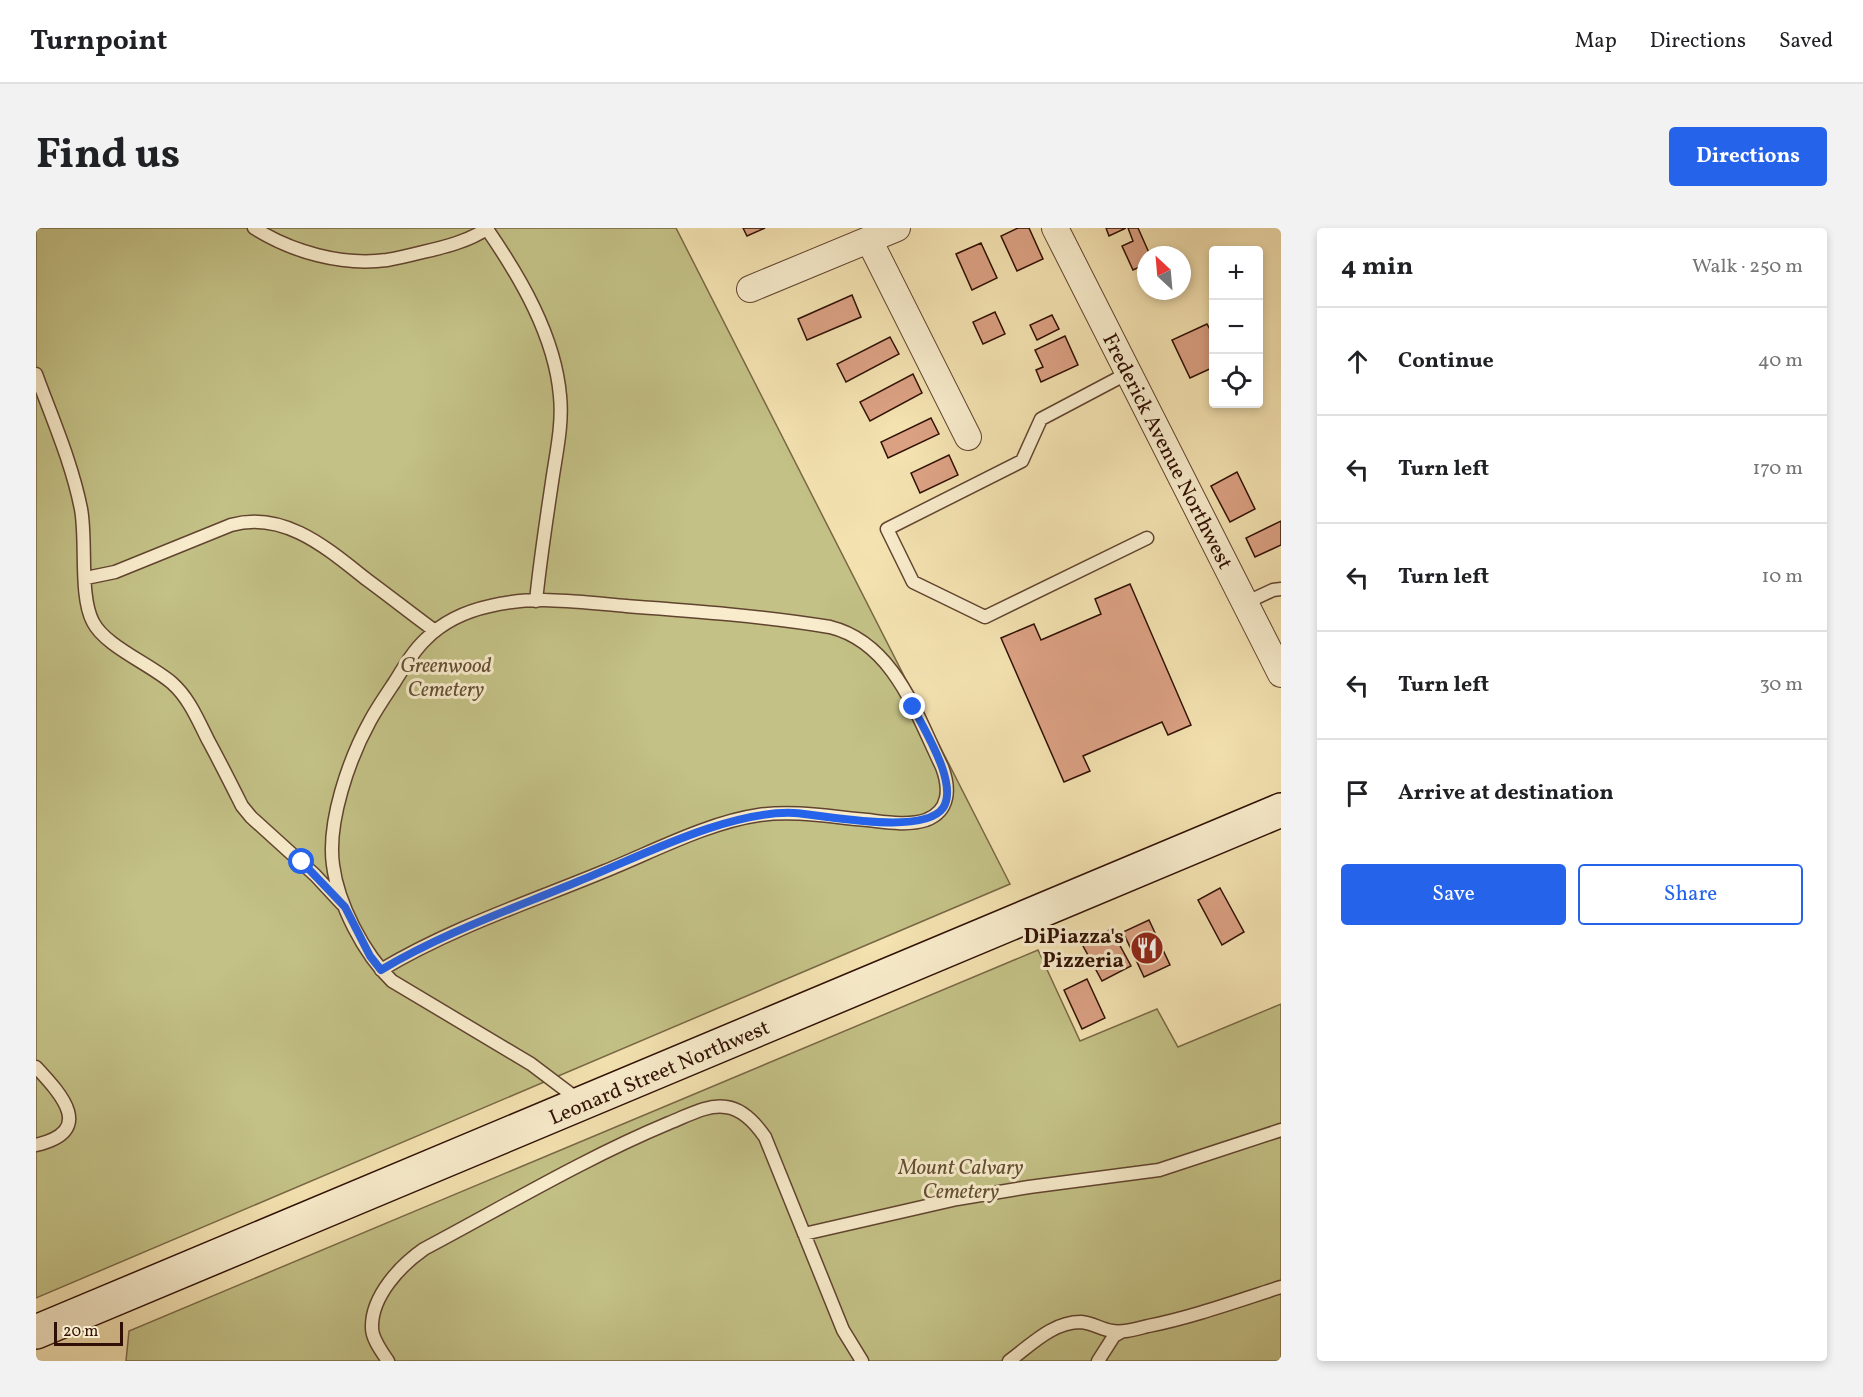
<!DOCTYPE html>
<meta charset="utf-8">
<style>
body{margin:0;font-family:Vollkorn,serif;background:#f2f2f2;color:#202124}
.controls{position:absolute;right:18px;top:18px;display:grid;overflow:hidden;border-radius:6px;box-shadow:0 3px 9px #0003}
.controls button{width:54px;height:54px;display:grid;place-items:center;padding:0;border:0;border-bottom:2px solid #e0e0e0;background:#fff;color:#202124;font:30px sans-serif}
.compass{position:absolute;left:1101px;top:18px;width:54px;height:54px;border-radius:50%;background:#fff;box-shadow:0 3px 9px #0003;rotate:334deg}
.scale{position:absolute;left:18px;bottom:15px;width:69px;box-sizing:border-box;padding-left:6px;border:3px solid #301004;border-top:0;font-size:16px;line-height:21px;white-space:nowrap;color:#301004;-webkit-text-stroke:4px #f8eccc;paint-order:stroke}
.stop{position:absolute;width:18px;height:18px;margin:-14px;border:4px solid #2563eb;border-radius:50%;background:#fff}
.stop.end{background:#2563eb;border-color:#fff;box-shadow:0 2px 6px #0008}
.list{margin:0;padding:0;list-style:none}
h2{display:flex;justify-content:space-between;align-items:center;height:78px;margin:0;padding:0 24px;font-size:26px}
h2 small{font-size:20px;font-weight:400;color:#757577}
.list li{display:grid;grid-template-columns:39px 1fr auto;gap:18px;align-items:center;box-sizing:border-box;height:108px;padding:0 24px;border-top:2px solid #e0e0e0}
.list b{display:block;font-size:22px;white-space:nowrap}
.list em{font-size:20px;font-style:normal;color:#757577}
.actions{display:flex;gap:12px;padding:18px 24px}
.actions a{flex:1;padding:14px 0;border:2px solid #2563eb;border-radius:6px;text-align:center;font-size:21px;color:#2563eb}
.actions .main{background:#2563eb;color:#fff}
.icon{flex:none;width:33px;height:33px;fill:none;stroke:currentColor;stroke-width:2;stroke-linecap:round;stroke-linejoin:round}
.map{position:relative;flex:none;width:1245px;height:1133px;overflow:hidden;border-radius:6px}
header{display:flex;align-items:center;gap:36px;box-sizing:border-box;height:84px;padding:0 30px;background:#fff;border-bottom:2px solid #e0e0e0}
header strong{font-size:28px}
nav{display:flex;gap:33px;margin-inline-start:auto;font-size:21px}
.intro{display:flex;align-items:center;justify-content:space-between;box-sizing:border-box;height:144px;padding:0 36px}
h1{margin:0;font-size:42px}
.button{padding:15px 27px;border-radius:6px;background:#2563eb;color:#fff;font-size:21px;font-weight:700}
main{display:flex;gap:36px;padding:0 36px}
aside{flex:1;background:#fff;border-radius:6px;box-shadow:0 3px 9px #0003}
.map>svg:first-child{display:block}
.green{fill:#c3c186;stroke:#7a6845;stroke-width:1.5}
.building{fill:#dba183;stroke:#301004;stroke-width:1.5}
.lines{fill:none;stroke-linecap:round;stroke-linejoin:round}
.service-casing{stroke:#61442f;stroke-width:15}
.minor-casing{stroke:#61442f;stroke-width:28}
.secondary-casing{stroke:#301004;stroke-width:36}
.service{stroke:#f8eccc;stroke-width:12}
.minor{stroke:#f8eccc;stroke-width:26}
.secondary{stroke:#f8eccc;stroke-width:33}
.route{stroke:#2563eb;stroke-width:8}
.labels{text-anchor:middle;stroke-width:6;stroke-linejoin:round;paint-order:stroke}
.street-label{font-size:21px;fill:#301004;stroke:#f8eccc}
.park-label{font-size:21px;font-style:italic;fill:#634e32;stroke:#f8eccc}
.poi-label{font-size:21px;font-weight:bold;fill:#301004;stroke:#f8eccc;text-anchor:end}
</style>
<header>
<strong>Turnpoint</strong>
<nav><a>Map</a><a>Directions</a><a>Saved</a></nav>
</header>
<div class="intro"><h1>Find us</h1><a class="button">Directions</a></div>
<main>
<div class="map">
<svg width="1245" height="1133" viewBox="0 0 1245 1133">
<rect width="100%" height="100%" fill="#f4e2b1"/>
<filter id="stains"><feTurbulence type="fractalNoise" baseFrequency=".00333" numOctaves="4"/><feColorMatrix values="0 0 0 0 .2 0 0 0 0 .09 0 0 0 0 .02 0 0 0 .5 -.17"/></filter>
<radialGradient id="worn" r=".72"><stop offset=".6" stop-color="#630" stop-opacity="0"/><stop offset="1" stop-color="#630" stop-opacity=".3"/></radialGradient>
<path class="green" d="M 0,0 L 640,0 L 974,656 L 0,1070 Z
M 1002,722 L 1044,813 L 1121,781 L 1142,819 L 1245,776 L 1245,1133 L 90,1133 L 93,1103 Z"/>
<path class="building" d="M 707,0 L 729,0 L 711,8 Z
M 982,0 L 993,0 L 1007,31 L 981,43 L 965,8 Z
M 1070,0 L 1090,0 L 1073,8 Z
M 1092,0 L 1102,0 L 1114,27 L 1110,27 L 1110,36 L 1097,42 L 1086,18 L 1097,13 Z
M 945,15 L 961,50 L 936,62 L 920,26 Z
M 816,67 L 825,89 L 771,112 L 762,91 Z
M 959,84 L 969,106 L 947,116 L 937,94 Z
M 1016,87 L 1023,101 L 1001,112 L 994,97 Z
M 1171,96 L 1178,109 L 1178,139 L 1154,150 L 1136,112 Z
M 1029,108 L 1042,137 L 1005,154 L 1000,142 L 1007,139 L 999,122 Z
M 854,109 L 863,126 L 810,154 L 801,136 Z
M 877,146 L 886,165 L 834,193 L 824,174 Z
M 895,190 L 903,206 L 852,230 L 845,214 Z
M 913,227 L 922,247 L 884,265 L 875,245 Z
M 1201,244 L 1219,281 L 1194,294 L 1175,258 Z
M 1245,293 L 1245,317 L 1219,329 L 1210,310 Z
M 1094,356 L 1155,497 L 1132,507 L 1126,494 L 1047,528 L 1054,543 L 1028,554 L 965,410 L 998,396 L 1005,412 L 1065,386 L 1059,371 Z
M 1184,660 L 1208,704 L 1186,717 L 1162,672 Z
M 1113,692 L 1134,737 L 1108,749 L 1087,704 Z
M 1075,701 L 1095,738 L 1066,753 L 1046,716 Z
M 1051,751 L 1069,790 L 1046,801 L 1028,762 Z"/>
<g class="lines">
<defs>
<path id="service" d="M 218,0 C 256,24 306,38 351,32 C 363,30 375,27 387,24 C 409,19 433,13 452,0
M 451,1 C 484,49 519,108 524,168 C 527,196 520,226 516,254 C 510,294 504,333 500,373
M 1092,145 L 1005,191 L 986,233 L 851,301 L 877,354 L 949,389 L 1111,310
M 0,146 C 16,190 36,235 45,281 C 51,313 43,368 57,394 C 69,418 114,436 136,455 C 153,470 162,492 172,512 C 184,534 195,556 206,578 L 215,589 L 279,647 L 306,676
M 50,350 L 79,344 L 195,297 C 248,282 292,321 330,351 C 353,368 376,386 399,403
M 1209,375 L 1237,362 L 1245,361
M 345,742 C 415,700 494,674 569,643 C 616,624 673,594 723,587 C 759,582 795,589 831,592 C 849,594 872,598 890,592 C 914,583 914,560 906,539 C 880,486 858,415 794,399 C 727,388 658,383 590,378 C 546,374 498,367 454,378 C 431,383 407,394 390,411 C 377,423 368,439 358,455 C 350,467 341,480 334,493 C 313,531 291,594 297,637 C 302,676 328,726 356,753 L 495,836 L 544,873
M 0,839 C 25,866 60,903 0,917
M 768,1006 L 921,971 L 993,959 L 1123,942 L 1245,902
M 352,1133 C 346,1124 336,1111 336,1100 C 335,1068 365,1037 388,1021 C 469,978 549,930 633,895 C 651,888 671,876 690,879 C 707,881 720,896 729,909 L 807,1102 L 826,1133
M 973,1133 C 995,1117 1016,1094 1045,1094 C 1056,1095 1065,1101 1076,1103 C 1088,1105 1100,1101 1112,1098 C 1157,1089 1201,1073 1245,1059
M 1062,1133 L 1078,1108 L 1085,1104"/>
<path id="minor" d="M 1019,0 L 1245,446
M 833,12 L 932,209
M 714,61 L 861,0"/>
<path id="secondary" d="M 0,1104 L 1245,582"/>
</defs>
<use href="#service" class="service-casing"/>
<use href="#minor" class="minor-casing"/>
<use href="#secondary" class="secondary-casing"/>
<use href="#service" class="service"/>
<use href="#minor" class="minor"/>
<use href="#secondary" class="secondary"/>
</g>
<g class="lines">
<path class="route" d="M 266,634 L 309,679 L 334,728 L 345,742 C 407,705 476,681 543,653 C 603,629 693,582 758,585 C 790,587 887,608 907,580 C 923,556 888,502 877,479"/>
</g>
<defs>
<symbol id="restaurant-disc" viewBox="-11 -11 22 22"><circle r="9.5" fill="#8f2418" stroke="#f8eccc"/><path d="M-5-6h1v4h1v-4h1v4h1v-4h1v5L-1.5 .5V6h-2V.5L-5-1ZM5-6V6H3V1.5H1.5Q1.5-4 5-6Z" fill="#fff"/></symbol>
</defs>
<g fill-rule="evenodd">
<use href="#restaurant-disc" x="1092" y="701" width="38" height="38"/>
</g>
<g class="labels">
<g class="street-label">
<text transform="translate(1132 223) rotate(63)" y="7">Frederick Avenue Northwest</text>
<text transform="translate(623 844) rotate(-23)" y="7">Leonard Street Northwest</text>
</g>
<g class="park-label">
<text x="410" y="444">Greenwood<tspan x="410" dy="24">Cemetery</tspan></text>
<text x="925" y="946">Mount Calvary<tspan x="925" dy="24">Cemetery</tspan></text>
</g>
<g class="poi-label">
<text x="1088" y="715">DiPiazza's<tspan x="1088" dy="24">Pizzeria</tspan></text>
</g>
</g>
<rect width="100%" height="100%" filter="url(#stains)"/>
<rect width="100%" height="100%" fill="url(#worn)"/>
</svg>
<div class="controls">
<button>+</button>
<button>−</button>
<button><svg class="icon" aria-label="locate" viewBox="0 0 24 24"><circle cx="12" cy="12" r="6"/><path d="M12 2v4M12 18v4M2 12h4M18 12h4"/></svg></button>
</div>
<svg class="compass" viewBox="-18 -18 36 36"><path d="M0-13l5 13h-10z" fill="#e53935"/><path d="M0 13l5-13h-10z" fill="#757577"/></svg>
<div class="scale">20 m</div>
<div class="stop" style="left:266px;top:634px"></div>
<div class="stop end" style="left:877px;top:479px"></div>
</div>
<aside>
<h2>4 min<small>Walk · 250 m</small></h2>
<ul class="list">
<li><svg class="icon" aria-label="ahead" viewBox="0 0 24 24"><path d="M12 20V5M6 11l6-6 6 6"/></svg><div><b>Continue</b></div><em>40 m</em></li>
<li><svg class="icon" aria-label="left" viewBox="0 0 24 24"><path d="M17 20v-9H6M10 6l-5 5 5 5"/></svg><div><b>Turn left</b></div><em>170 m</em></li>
<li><svg class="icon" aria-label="left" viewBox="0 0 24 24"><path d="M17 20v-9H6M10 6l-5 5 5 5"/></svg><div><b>Turn left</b></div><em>10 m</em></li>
<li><svg class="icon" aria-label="left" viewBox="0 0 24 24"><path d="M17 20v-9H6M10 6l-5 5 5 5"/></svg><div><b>Turn left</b></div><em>30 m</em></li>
<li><svg class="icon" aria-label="arrive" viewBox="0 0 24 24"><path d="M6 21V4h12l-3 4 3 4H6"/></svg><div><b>Arrive at destination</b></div></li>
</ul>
<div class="actions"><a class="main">Save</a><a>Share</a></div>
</aside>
</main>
